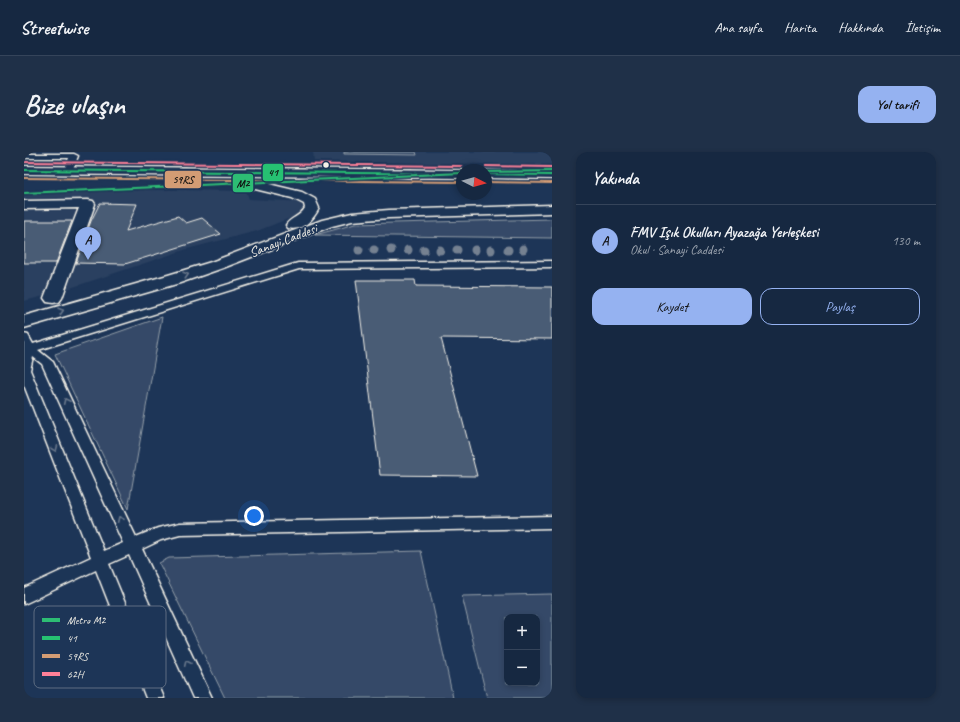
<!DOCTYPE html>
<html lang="tr">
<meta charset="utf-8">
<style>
body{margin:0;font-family:Caveat,sans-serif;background:#1f3048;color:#f1f3f6}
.controls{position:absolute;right:12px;bottom:12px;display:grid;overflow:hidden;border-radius:8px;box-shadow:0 2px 6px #0003}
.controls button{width:36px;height:36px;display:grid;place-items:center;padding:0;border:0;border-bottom:1px solid #35445a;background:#162841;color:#f1f3f6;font:20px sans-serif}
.compass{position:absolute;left:432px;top:12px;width:36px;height:36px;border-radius:50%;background:#162841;box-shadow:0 2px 6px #0003;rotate:96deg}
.you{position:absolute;left:230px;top:364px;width:14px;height:14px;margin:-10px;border:3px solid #fff;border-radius:50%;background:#1a73e8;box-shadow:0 0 0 6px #1a73e833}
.badge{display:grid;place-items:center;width:26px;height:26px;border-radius:50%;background:#95b2f1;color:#111;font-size:13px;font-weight:700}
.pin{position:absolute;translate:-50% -33px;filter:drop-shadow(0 1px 2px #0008)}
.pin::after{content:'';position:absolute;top:21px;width:14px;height:12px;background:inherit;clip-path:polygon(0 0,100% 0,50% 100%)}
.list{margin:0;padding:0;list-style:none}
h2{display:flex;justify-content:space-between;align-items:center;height:52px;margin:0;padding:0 16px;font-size:17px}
h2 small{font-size:13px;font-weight:400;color:#9ea6b1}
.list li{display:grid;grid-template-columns:26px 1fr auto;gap:12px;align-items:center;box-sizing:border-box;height:72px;padding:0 16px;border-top:1px solid #35445a}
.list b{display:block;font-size:15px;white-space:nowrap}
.list p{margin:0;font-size:13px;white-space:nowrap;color:#9ea6b1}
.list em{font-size:13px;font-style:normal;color:#9ea6b1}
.actions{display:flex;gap:8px;padding:12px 16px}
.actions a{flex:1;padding:9px 0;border:1px solid #95b2f1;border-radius:12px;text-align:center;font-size:14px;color:#95b2f1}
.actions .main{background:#95b2f1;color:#111}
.map{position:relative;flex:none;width:528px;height:546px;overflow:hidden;border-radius:12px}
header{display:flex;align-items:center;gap:24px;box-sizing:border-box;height:56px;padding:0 20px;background:#162841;border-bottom:1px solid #35445a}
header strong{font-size:19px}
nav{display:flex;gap:22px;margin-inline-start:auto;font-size:14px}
.intro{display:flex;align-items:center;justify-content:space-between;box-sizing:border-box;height:96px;padding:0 24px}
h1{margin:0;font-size:28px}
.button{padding:10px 18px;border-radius:12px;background:#95b2f1;color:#111;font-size:14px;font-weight:700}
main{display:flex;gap:24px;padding:0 24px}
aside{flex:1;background:#162841;border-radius:12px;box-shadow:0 2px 6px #0003}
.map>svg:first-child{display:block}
.built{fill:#2a4060}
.green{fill:#354a67;stroke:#949ea8;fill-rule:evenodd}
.building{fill:#485b74;stroke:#f4f1e8}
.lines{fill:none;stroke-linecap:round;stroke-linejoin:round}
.lane-casing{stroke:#f4f1e8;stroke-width:3}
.street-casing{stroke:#f4f1e8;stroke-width:3}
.secondary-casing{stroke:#f4f1e8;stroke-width:3}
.primary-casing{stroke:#f4f1e8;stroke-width:3}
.lane{fill:#1d3557;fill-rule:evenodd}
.street{fill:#1d3557;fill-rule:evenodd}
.secondary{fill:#1d3557;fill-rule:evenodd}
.primary{fill:#1d3557;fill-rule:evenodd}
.bus-1-casing{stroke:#1d3557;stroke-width:3}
.bus-2-casing{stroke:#1d3557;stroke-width:3}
.bus-3-casing{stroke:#1d3557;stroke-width:3}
.bus-1{fill:#26c172;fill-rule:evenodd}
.bus-2{fill:#d39c74;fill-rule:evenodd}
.bus-3{fill:#ff8098;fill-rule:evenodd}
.metro-1-casing{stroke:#1d3557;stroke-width:3}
.metro-1{fill:#2dbd74;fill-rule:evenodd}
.tree{fill:#748191}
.oneway{stroke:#68778a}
.bus-dot{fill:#f4f1e8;stroke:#1d3557;stroke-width:1.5}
.labels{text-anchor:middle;stroke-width:3;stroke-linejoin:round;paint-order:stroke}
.far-street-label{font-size:14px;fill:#f4f1e8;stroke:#1d3557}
.key{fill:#1d3557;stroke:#5e6d82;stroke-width:1}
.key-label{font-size:11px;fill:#f4f1e8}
.line-badge{stroke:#1d3557;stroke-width:1.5}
.pale-badge-label{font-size:11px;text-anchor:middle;font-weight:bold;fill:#111}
</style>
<header>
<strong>Streetwise</strong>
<nav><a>Ana sayfa</a><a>Harita</a><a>Hakkında</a><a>İletişim</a></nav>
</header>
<div class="intro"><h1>Bize ulaşın</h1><a class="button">Yol tarifi</a></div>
<main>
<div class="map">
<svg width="528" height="546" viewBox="0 0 528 546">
<rect width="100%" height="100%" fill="#1d3557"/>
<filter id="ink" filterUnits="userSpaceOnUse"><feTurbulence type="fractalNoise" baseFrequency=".025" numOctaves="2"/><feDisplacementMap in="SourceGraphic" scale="8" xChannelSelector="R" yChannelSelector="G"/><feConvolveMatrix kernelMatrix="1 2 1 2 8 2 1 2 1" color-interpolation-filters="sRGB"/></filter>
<g filter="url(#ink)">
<path class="built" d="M 289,0 L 528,0 L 528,13 L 290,9 Z
M 149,38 L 222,39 L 225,47 L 280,50 L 284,59 L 233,79 L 163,97 L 28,142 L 0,149 L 0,39 Z"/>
<path class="green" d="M 320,0 L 392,0 L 393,3 L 320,2 Z
M 528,67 L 528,86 L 291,83 L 331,72 Z
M 138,165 L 104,357 L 31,202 Z
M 397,399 L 429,546 L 201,546 L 135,411 L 145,406 Z
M 528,442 L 528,546 L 463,546 L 438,444 ZM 483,465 L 513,465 L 513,531 L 483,531 Z"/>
<path class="building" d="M 76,51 L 113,52 L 102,79 L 154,64 L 162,71 L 178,66 L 197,82 L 101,112 L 52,111 L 67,69 Z
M 0,69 L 48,69 L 32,111 L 0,111 Z
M 332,128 L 391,128 L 392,134 L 528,135 L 528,187 L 417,186 L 453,324 L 356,323 Z"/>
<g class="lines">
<defs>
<path id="lane" d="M 0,2 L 50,2 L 54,4 L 48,19 L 44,21 L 40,19 L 45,6 L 0,6 Z
M 528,109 L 528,115 L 275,117 L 14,198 L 29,210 L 112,385 L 134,376 L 156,371 L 528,364 L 528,376 L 156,383 L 137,388 L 118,397 L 188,546 L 169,546 L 105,403 L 85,412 L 140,546 L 122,546 L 72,418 L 0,452 L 0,436 L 67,405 L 0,233 L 0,182 L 4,183 L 9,192 L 274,111 ZM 9,205 L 18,212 L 99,391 L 80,399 L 6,218 Z"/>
<path id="street" d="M 64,48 L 69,49 L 71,52 L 38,146 L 35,150 L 29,151 L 23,150 L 20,146 L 55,56 L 0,57 L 0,49 Z"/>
<path id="secondary" d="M 232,29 L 278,40 L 291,47 L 295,56 C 290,67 278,80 264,76 L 262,73 C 267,65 276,65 281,56 L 280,52 L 268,46 L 227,36 L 225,33 L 227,30 Z
M 528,53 L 528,61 L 365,66 L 328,69 L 308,74 L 199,116 L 156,131 L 0,176 L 0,164 L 144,123 L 187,110 L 298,68 L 328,61 L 365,58 Z"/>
<path id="primary" d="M 0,14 L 438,18 L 438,26 L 0,22 Z
M 462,18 L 528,19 L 528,27 L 462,26 Z"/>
</defs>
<use href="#lane" class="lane-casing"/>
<use href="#street" class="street-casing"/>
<use href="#secondary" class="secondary-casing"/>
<use href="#primary" class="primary-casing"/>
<use href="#lane" class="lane"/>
<use href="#street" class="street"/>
<use href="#secondary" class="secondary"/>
<use href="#primary" class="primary"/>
<defs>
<path id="bus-1" d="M 0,17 L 438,21 L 438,23 L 0,19 Z
M 462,21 L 528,22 L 528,24 L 462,23 Z"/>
<path id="bus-2" d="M 0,25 L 438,29 L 438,31 L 0,27 Z
M 462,29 L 528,30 L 528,32 L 462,31 Z"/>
<path id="bus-3" d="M 0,9 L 438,13 L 440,14 L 438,15 L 0,11 Z
M 462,13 L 528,14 L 528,16 L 461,15 L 461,13 Z"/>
</defs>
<use href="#bus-1" class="bus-1-casing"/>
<use href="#bus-2" class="bus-2-casing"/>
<use href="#bus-3" class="bus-3-casing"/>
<use href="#bus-1" class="bus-1"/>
<use href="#bus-2" class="bus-2"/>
<use href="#bus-3" class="bus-3"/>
<defs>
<path id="metro-1" d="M 528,18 L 528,20 L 462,21 L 462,19 Z
M 438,20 L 438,22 L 0,42 L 0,40 Z"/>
</defs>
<use href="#metro-1" class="metro-1-casing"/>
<use href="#metro-1" class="metro-1"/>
</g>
<g class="tree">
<circle cx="499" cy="97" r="4.5"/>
<circle cx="335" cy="98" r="4.5"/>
<circle cx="350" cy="98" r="4.5"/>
<circle cx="367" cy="98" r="4.5"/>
<circle cx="384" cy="98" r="4.5"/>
<circle cx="400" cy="98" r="4.5"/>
<circle cx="416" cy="98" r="4.5"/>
<circle cx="433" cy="98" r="4.5"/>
<circle cx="451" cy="98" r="4.5"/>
<circle cx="467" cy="98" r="4.5"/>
<circle cx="484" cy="98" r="4.5"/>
</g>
<defs><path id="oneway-chevron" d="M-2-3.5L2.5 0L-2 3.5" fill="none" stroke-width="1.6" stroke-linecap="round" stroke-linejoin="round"/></defs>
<g class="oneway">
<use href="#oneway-chevron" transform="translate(162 123) rotate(-18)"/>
<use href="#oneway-chevron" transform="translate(37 159) rotate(-16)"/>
<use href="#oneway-chevron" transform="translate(42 249) rotate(-115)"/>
<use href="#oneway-chevron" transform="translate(31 297) rotate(68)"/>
<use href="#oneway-chevron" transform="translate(96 367) rotate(-115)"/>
<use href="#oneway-chevron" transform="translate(163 511) rotate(-115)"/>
</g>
</g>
<circle class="bus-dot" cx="302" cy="13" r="3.5"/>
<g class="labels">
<g class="far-street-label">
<text transform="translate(259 88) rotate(-21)" y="5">Sanayi Caddesi</text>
</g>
</g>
<rect x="10" y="454" width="132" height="82" rx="6" class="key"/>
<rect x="18" y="466" width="18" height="4" fill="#2dbd74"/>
<rect x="18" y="484" width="18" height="4" fill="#26c172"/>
<rect x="18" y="502" width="18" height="4" fill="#d39c74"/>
<rect x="18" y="520" width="18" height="4" fill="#ff8098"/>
<g class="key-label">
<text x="43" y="472">Metro M2</text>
<text x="43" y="490">41</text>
<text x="43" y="508">59RS</text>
<text x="43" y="526">62H</text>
</g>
<g class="line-badge">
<rect x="238" y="11" width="22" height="19" rx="4" fill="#26c172"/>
<rect x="140" y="18" width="38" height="19" rx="4" fill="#d39c74"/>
<rect x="208" y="21" width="22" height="20" rx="4" fill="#2dbd74"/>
</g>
<g class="pale-badge-label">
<text x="249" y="24">41</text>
<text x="159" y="31">59RS</text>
<text x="219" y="35">M2</text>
</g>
</svg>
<div class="controls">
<button>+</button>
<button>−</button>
</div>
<svg class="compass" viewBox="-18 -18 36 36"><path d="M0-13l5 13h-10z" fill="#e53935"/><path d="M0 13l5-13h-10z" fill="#9ea6b1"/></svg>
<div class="you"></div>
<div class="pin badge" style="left:64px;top:108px">A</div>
</div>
<aside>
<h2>Yakında<small></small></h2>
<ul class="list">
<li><span class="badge">A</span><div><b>FMV Işık Okulları Ayazağa Yerleşkesi</b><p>Okul · Sanayi Caddesi</p></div><em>130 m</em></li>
</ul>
<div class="actions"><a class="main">Kaydet</a><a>Paylaş</a></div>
</aside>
</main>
